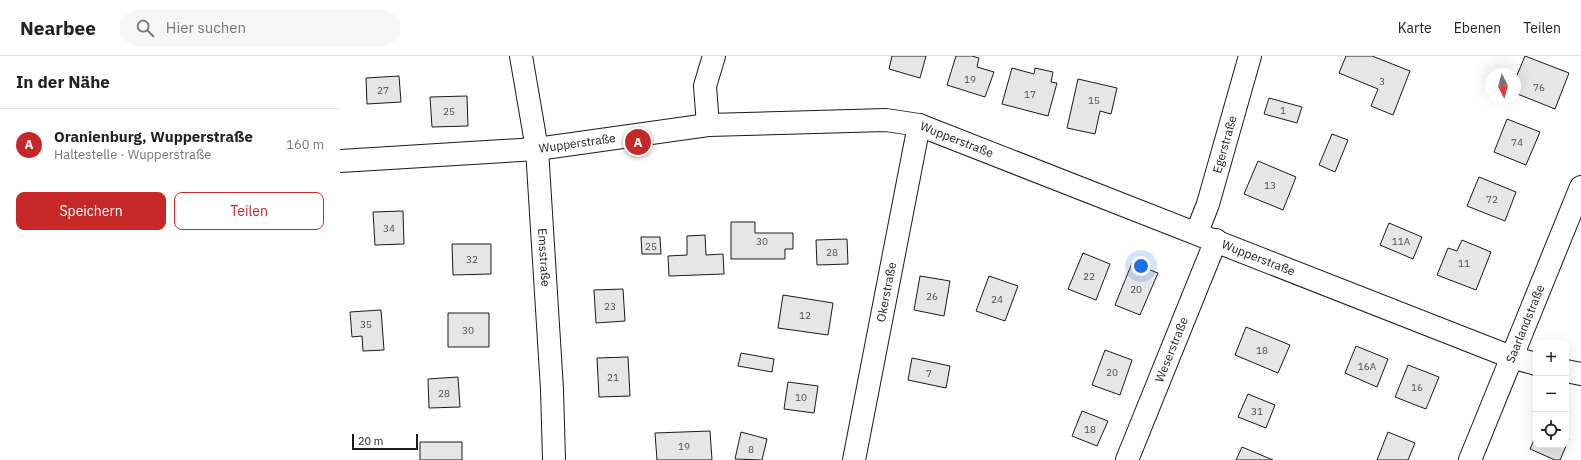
<!DOCTYPE html>
<html lang="de">
<meta charset="utf-8">
<style>
body{margin:0;font-family:"IBM Plex Sans",sans-serif;background:#f6f6f6;color:#202124}
.controls{position:absolute;right:12px;bottom:12px;display:grid;overflow:hidden;border-radius:8px;box-shadow:0 4px 16px #0002}
.controls button{width:36px;height:36px;display:grid;place-items:center;padding:0;border:0;border-bottom:1px solid #e0e0e0;background:#fff;color:#202124;font:20px sans-serif}
.compass{position:absolute;left:1145px;top:12px;width:36px;height:36px;border-radius:50%;background:#fff;box-shadow:0 4px 16px #0002;rotate:174deg}
.scale{position:absolute;left:12px;bottom:10px;width:66px;box-sizing:border-box;padding-left:4px;border:2px solid #1a1a1a;border-top:0;font-size:11px;line-height:14px;white-space:nowrap;color:#1a1a1a;-webkit-text-stroke:3px #fff;paint-order:stroke}
.you{position:absolute;left:801px;top:210px;width:14px;height:14px;margin:-10px;border:3px solid #fff;border-radius:50%;background:#1a73e8;box-shadow:0 0 0 6px #1a73e833}
.badge{display:grid;place-items:center;width:26px;height:26px;border-radius:50%;background:#c62828;color:#fff;font-size:13px;font-weight:700}
.pin{position:absolute;translate:-50% -50%;border:2px solid #fff;box-shadow:0 1px 4px #0006}
.list{margin:0;padding:0;list-style:none}
h2{display:flex;justify-content:space-between;align-items:center;height:52px;margin:0;padding:0 16px;font-size:17px}
h2 small{font-size:13px;font-weight:400;color:#757577}
.list li{display:grid;grid-template-columns:26px 1fr auto;gap:12px;align-items:center;box-sizing:border-box;height:72px;padding:0 16px;border-top:1px solid #e0e0e0}
.list b{display:block;font-size:15px;white-space:nowrap}
.list p{margin:0;font-size:13px;white-space:nowrap;color:#757577}
.list em{font-size:13px;font-style:normal;color:#757577}
.actions{display:flex;gap:8px;padding:12px 16px}
.actions a{flex:1;padding:9px 0;border:1px solid #c62828;border-radius:8px;text-align:center;font-size:14px;color:#c62828}
.actions .main{background:#c62828;color:#fff}
.icon{flex:none;width:22px;height:22px;fill:none;stroke:currentColor;stroke-width:2;stroke-linecap:round;stroke-linejoin:round}
.map{position:relative;flex:none;width:1241px;height:404px;overflow:hidden}
header{display:flex;align-items:center;gap:24px;box-sizing:border-box;height:56px;padding:0 20px;background:#fff;border-bottom:1px solid #e0e0e0}
header strong{font-size:19px}
nav{display:flex;gap:22px;margin-inline-start:auto;font-size:14px}
.search{width:280px;height:36px;background:#f6f6f6;display:flex;align-items:center;gap:10px;box-sizing:border-box;padding:0 14px;border-radius:22px;color:#757577;font-size:15px}
main{display:flex}
aside{flex:1;background:#fff}
.map>svg:first-child{display:block}
.building{fill:#e6e6e6;stroke:#1a1a1a}
.lines{fill:none;stroke-linecap:round;stroke-linejoin:round}
.minor-casing{stroke:#1a1a1a;stroke-width:24}
.minor{stroke:#fff;stroke-width:22}
.labels{text-anchor:middle;stroke-width:3;stroke-linejoin:round;paint-order:stroke}
.number-label{font-size:10px;fill:#4d4d4d}
.street-label{font-size:12px;fill:#1a1a1a;stroke:#fff}
</style>
<header>
<strong>Nearbee</strong>
<div class="search"><svg class="icon" aria-label="search" viewBox="0 0 24 24"><circle cx="10" cy="10" r="6"/><path d="M15 15l6 6"/></svg>Hier suchen</div>
<nav><a>Karte</a><a>Ebenen</a><a>Teilen</a></nav>
</header>
<main>
<aside>
<h2>In der Nähe<small></small></h2>
<ul class="list">
<li><span class="badge">A</span><div><b>Oranienburg, Wupperstraße</b><p>Haltestelle · Wupperstraße</p></div><em>160 m</em></li>
</ul>
<div class="actions"><a class="main">Speichern</a><a>Teilen</a></div>
</aside>
<div class="map">
<svg width="1241" height="404" viewBox="0 0 1241 404">
<rect width="100%" height="100%" fill="#fff"/>
<path class="building" d="M 552,0 L 586,0 L 580,22 L 549,13 Z
M 616,0 L 632,0 L 639,2 L 637,11 L 654,16 L 645,41 L 607,29 Z
M 1006,0 L 1032,0 L 1070,15 L 1053,59 L 1031,50 L 1038,33 L 999,17 Z
M 1185,0 L 1229,17 L 1215,53 L 1175,37 L 1175,24 Z
M 672,12 L 694,18 L 695,12 L 713,16 L 711,26 L 717,27 L 708,60 L 662,48 Z
M 59,20 L 61,46 L 27,48 L 26,22 Z
M 738,23 L 777,32 L 771,58 L 760,55 L 755,78 L 727,72 Z
M 127,40 L 128,70 L 92,71 L 90,41 Z
M 929,42 L 962,51 L 957,67 L 924,58 Z
M 1167,63 L 1200,76 L 1186,109 L 1154,96 Z
M 992,78 L 1008,84 L 995,116 L 979,109 Z
M 918,105 L 956,121 L 943,154 L 904,138 Z
M 1139,121 L 1176,136 L 1165,165 L 1127,150 Z
M 63,155 L 64,188 L 35,189 L 33,156 Z
M 391,166 L 415,166 L 415,177 L 453,177 L 453,193 L 445,193 L 445,203 L 391,203 Z
M 1049,167 L 1082,181 L 1073,203 L 1040,189 Z
M 365,179 L 366,199 L 383,198 L 384,218 L 329,220 L 328,200 L 347,199 L 347,180 Z
M 301,181 L 320,181 L 321,198 L 302,198 Z
M 507,183 L 508,208 L 477,209 L 476,184 Z
M 1122,184 L 1151,196 L 1136,234 L 1097,219 L 1108,192 L 1117,195 Z
M 112,188 L 151,188 L 151,218 L 113,219 Z
M 743,197 L 770,208 L 756,244 L 728,233 Z
M 792,207 L 818,217 L 800,259 L 775,249 Z
M 580,220 L 610,225 L 604,260 L 574,254 Z
M 649,220 L 678,230 L 665,265 L 636,255 Z
M 283,233 L 285,265 L 256,267 L 254,234 Z
M 443,239 L 493,247 L 488,279 L 438,272 Z
M 41,254 L 44,294 L 23,295 L 22,280 L 12,281 L 10,256 Z
M 108,257 L 149,257 L 149,291 L 108,291 Z
M 906,271 L 950,289 L 938,317 L 895,299 Z
M 1016,290 L 1048,303 L 1037,331 L 1005,317 Z
M 765,294 L 792,304 L 780,339 L 752,329 Z
M 401,297 L 434,303 L 432,316 L 398,310 Z
M 288,301 L 290,340 L 259,341 L 257,302 Z
M 572,302 L 610,310 L 606,332 L 568,324 Z
M 1068,309 L 1099,321 L 1086,353 L 1055,341 Z
M 118,321 L 120,351 L 89,352 L 88,323 Z
M 448,326 L 478,330 L 474,357 L 444,353 Z
M 908,338 L 935,349 L 926,372 L 898,361 Z
M 742,355 L 768,365 L 757,390 L 732,380 Z
M 370,375 L 372,404 L 317,404 L 315,377 Z
M 401,376 L 427,383 L 422,404 L 395,403 Z
M 1048,376 L 1075,387 L 1068,404 L 1037,404 Z
M 1196,379 L 1196,389 L 1226,389 L 1226,382 L 1229,383 L 1220,404 L 1215,404 L 1190,393 Z
M 80,386 L 122,386 L 122,404 L 80,404 Z
M 902,391 L 933,404 L 896,404 Z"/>
<g class="lines">
<defs>
<g id="minor">
<path id="s1" d="M 181,0 L 197,93 L 212,333 L 214,404"/>
<path d="M 368,69 L 365,30 L 374,0"/>
<path id="s2" d="M 0,105 L 197,93 L 368,69 L 546,64 L 579,69 L 1171,301 L 1196,308"/>
<path id="s3" d="M 857,176 L 868,148 L 910,0"/>
<path d="M 1226,315 L 1241,318"/>
<path id="s4" d="M 514,404 L 579,69"/>
<path id="s5" d="M 787,404 L 876,184"/>
<path id="s6" d="M 1130,404 L 1241,131"/>
</g>
</defs>
<use href="#minor" class="minor-casing"/>
<use href="#minor" class="minor"/>
</g>
<g class="labels">
<g class="number-label">
<text x="630" y="27">19</text>
<text x="1042" y="29">3</text>
<text x="1199" y="35">76</text>
<text x="43" y="38">27</text>
<text x="690" y="42">17</text>
<text x="754" y="48">15</text>
<text x="943" y="58">1</text>
<text x="109" y="59">25</text>
<text x="1177" y="90">74</text>
<text x="930" y="133">13</text>
<text x="1152" y="147">72</text>
<text x="49" y="176">34</text>
<text x="422" y="189">30</text>
<text x="1061" y="189">11A</text>
<text x="311" y="194">25</text>
<text x="492" y="200">28</text>
<text x="132" y="207">32</text>
<text x="1124" y="211">11</text>
<text x="749" y="224">22</text>
<text x="796" y="237">20</text>
<text x="592" y="244">26</text>
<text x="657" y="247">24</text>
<text x="270" y="254">23</text>
<text x="465" y="263">12</text>
<text x="26" y="272">35</text>
<text x="128" y="278">30</text>
<text x="922" y="298">18</text>
<text x="1027" y="314">16A</text>
<text x="772" y="320">20</text>
<text x="589" y="321">7</text>
<text x="273" y="325">21</text>
<text x="1077" y="335">16</text>
<text x="104" y="341">28</text>
<text x="461" y="345">10</text>
<text x="917" y="359">31</text>
<text x="750" y="377">18</text>
<text x="344" y="394">19</text>
<text x="411" y="397">8</text>
</g>
<g class="street-label">
<text dy="4" stroke="none"><textPath href="#s2" startOffset="622">Wupperstraße</textPath></text>
<text dy="4" stroke="none"><textPath href="#s2" startOffset="238">Wupperstraße</textPath></text>
<text dy="4" stroke="none"><textPath href="#s3" startOffset="92">Egerstraße</textPath></text>
<text dy="4" stroke="none"><textPath href="#s1" startOffset="203">Emsstraße</textPath></text>
<text dy="4" stroke="none"><textPath href="#s2" startOffset="946">Wupperstraße</textPath></text>
<text dy="4" stroke="none"><textPath href="#s4" startOffset="171">Okerstraße</textPath></text>
<text dy="4" stroke="none"><textPath href="#s6" startOffset="147">Saarlandstraße</textPath></text>
<text dy="4" stroke="none"><textPath href="#s5" startOffset="119">Weserstraße</textPath></text>
</g>
</g>
</svg>
<div class="controls">
<button>+</button>
<button>−</button>
<button><svg class="icon" aria-label="locate" viewBox="0 0 24 24"><circle cx="12" cy="12" r="6"/><path d="M12 2v4M12 18v4M2 12h4M18 12h4"/></svg></button>
</div>
<svg class="compass" viewBox="-18 -18 36 36"><path d="M0-13l5 13h-10z" fill="#e53935"/><path d="M0 13l5-13h-10z" fill="#757577"/></svg>
<div class="scale">20 m</div>
<div class="you"></div>
<div class="pin badge" style="left:298px;top:86px">A</div>
</div>
</main>
